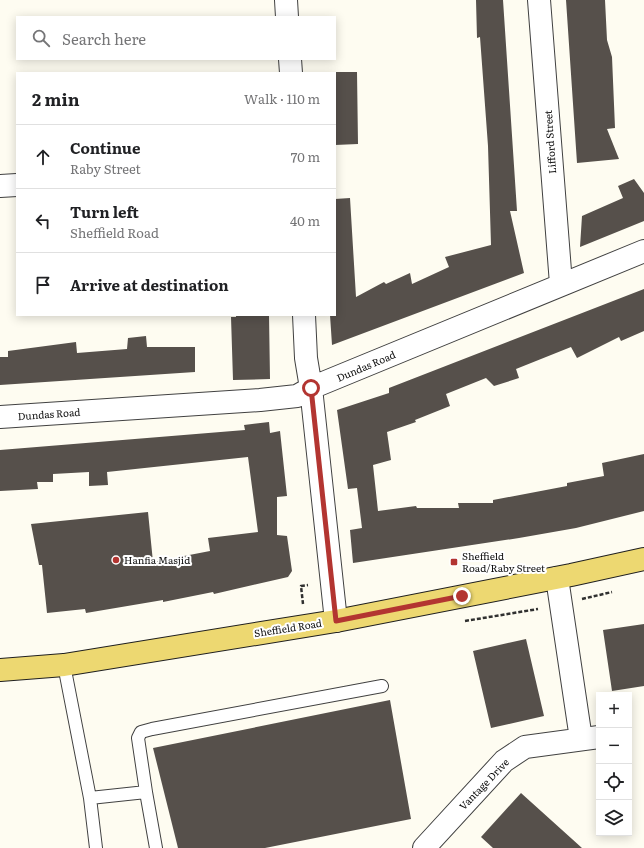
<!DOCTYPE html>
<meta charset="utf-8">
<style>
body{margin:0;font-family:Literata,serif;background:#f6f6f6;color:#202124}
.controls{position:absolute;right:12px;bottom:12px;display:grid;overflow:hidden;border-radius:0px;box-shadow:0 2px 10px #0003}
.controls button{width:36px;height:36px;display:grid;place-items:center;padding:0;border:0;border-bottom:1px solid #e0e0e0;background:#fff;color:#202124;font:20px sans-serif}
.stop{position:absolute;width:12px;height:12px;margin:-9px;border:3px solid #b33531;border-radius:50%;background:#fff}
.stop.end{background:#b33531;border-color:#fff;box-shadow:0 1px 4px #0008}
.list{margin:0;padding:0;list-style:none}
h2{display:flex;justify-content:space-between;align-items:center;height:52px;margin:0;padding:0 16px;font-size:17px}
h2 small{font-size:13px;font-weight:400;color:#757577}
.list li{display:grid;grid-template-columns:26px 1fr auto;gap:12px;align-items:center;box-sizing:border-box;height:64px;padding:0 16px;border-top:1px solid #e0e0e0}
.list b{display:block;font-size:15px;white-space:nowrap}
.list p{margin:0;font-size:13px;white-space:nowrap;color:#757577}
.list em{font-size:13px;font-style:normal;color:#757577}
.icon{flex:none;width:22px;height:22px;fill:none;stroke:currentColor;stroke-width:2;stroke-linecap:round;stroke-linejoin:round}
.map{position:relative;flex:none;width:644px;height:848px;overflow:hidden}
.search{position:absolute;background:#fff;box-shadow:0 2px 10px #0003;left:16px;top:16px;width:320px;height:44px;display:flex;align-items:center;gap:10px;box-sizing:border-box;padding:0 14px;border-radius:0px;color:#757577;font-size:15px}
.panel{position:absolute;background:#fff;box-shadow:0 2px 10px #0003;left:16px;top:72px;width:320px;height:244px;border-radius:0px}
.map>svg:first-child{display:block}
.building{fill:#56504b}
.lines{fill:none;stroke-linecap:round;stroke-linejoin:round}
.service-casing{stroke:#414141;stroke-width:14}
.minor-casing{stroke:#414141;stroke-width:24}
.primary-casing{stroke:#1f1f1f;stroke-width:24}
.path{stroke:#303030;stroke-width:2.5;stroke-dasharray:4 2;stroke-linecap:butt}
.service{stroke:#fff;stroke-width:12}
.minor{stroke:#fff;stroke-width:22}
.primary{stroke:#edd871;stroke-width:22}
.route{stroke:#b33531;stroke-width:5}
.poi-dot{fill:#b33531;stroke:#fff;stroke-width:1.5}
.labels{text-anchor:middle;stroke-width:4;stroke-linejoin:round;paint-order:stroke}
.street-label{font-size:10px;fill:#0e0e0e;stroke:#fff}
.poi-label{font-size:10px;fill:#0e0e0e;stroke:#fff;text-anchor:start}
</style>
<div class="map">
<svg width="644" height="848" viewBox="0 0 644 848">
<rect width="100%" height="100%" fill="#fefcf1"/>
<path class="building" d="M 476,0 L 503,0 L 517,211 L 510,211 L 524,273 L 332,345 L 330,315 L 335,315 L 335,199 L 350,198 L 356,297 L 384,282 L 386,284 L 410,273 L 412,284 L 449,267 L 445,257 L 491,245 L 488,146 L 480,37 L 477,38 Z
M 566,0 L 605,0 L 607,40 L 612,57 L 615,128 L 607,129 L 619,159 L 577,163 Z
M 335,72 L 357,72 L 358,144 L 335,145 Z
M 634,179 L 644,193 L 644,221 L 580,247 L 582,216 L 623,198 L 618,186 Z
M 644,289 L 644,331 L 621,341 L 619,337 L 577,358 L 571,347 L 516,369 L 519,378 L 494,386 L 486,378 L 446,394 L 450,406 L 415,420 L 416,422 L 387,432 L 391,460 L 373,465 L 378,511 L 416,506 L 417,508 L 459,508 L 458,503 L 493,503 L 493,500 L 567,486 L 567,483 L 604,476 L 602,463 L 644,454 L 644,511 L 576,528 L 519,538 L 353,563 L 350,530 L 362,528 L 357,488 L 348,489 L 337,410 L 389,393 L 389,388 Z
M 236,315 L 269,315 L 270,379 L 233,380 L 231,317 L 236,317 Z
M 146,336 L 147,347 L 195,347 L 195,372 L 0,385 L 0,357 L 8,357 L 8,351 L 76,342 L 77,353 L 127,349 L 128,338 Z
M 269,422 L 270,433 L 280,431 L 287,496 L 277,497 L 277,535 L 287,536 L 292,571 L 288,577 L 214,594 L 213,592 L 163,602 L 163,600 L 86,613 L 85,609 L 47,613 L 42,565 L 39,565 L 31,524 L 148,512 L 153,562 L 210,551 L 208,538 L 258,532 L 248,457 L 107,472 L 108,485 L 89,486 L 89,472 L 53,474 L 53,482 L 37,482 L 38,489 L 0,491 L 0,450 L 245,430 L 244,425 Z
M 644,624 L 644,686 L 612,691 L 603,630 Z
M 526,639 L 544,716 L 491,728 L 473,651 Z
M 390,700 L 411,819 L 265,848 L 178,848 L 153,748 Z
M 521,793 L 582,848 L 493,848 L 481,837 Z"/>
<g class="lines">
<defs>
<path id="service" d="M 64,665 L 90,798 L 96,848
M 146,792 L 156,848
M 90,798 L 146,792 L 138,738 L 141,732 L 152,729 L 382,686"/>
<path id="minor" d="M 286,0 L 287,17
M 539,0 L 561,284
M 290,59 L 291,73
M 0,186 L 17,185
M 304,315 L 306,358 L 311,388 L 336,621
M 0,417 L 260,400 L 297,396 L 311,388 L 644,251
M 557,578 L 581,739
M 424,848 L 504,761 L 525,747 L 599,737"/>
<path id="primary" d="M 0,670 L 64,665 L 336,621 L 571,575 L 644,559"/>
</defs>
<use href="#service" class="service-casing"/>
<use href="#minor" class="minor-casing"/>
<use href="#primary" class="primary-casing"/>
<path class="path" d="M 582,599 L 612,592
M 303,604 L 301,586 L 308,585
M 465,621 L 538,609"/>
<use href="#service" class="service"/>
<use href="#minor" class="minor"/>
<use href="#primary" class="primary"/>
</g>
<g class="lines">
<path class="route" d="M 311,388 L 336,621 L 462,596"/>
</g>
<g class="poi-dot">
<circle cx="116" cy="560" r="4"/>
<rect x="450" y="558" width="8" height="8" rx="2"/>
</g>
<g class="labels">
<g class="street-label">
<text transform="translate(550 142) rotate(-94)" y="4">Lifford Street</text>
<text transform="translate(366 366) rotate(-23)" y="4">Dundas Road</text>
<text transform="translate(49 414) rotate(-4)" y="4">Dundas Road</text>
<text transform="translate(288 628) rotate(-9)" y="4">Sheffield Road</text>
<text transform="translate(484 784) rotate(-46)" y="4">Vantage Drive</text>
</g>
<g class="poi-label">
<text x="462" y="560">Sheffield<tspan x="462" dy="12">Road/Raby Street</tspan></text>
<text x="124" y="564">Hanfia Masjid</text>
</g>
</g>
</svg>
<div class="controls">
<button>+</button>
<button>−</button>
<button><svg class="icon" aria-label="locate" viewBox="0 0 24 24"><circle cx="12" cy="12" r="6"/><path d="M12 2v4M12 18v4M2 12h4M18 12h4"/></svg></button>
<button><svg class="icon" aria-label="layers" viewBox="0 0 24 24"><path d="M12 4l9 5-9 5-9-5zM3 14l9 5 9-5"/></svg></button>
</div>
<div class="stop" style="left:311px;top:388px"></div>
<div class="stop end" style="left:462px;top:596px"></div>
<div class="search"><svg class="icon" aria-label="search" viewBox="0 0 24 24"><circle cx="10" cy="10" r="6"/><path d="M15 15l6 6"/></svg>Search here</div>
<section class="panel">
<h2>2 min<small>Walk · 110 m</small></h2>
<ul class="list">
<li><svg class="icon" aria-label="ahead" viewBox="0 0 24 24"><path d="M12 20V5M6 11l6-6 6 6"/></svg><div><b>Continue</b><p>Raby Street</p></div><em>70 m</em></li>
<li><svg class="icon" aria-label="left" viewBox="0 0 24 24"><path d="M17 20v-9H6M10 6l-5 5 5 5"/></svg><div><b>Turn left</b><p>Sheffield Road</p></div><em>40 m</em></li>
<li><svg class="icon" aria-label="arrive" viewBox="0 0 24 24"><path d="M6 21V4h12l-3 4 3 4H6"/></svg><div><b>Arrive at destination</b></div></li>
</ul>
</section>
</div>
